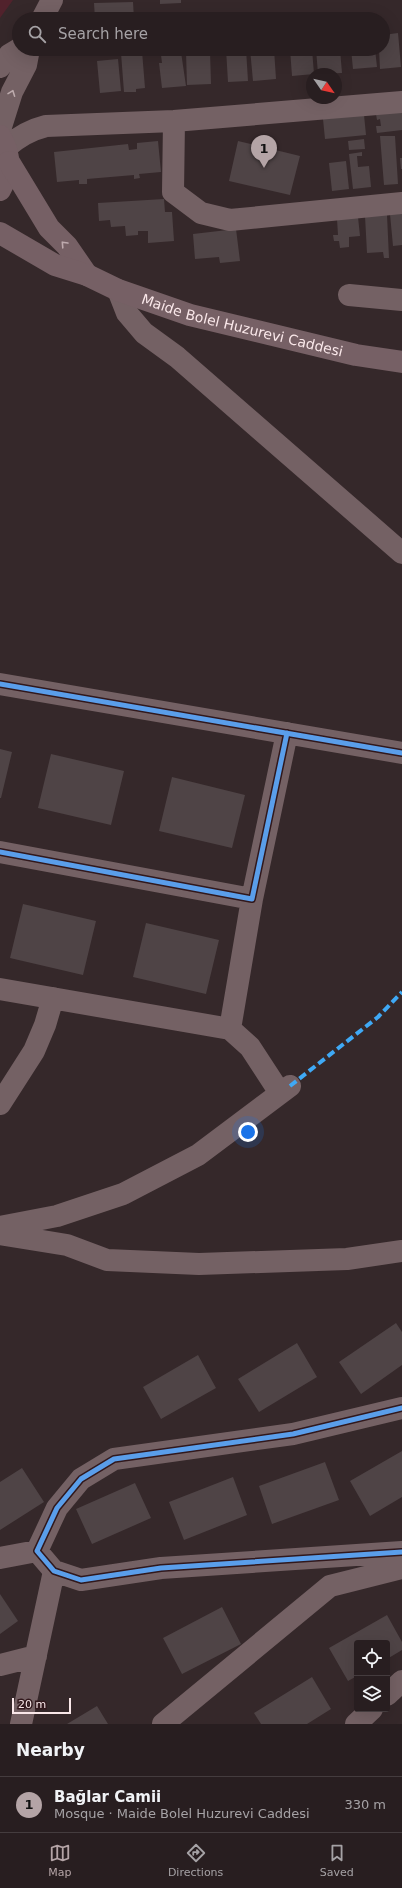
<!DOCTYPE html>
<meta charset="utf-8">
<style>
body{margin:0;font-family:"DejaVu Sans",sans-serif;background:#342b2d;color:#f1f3f6}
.controls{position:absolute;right:12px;bottom:12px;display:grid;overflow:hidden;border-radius:4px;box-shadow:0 4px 16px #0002}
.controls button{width:36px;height:36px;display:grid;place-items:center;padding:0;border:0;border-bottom:1px solid #443c3e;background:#281e20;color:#f1f3f6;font:20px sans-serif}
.compass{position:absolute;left:306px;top:68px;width:36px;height:36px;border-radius:50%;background:#281e20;box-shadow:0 4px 16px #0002;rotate:124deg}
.scale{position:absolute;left:12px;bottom:10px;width:59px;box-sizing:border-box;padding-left:4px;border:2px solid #f9e7e9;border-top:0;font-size:11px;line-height:14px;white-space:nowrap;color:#f9e7e9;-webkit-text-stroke:3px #31181c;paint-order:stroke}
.you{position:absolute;left:248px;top:1132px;width:14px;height:14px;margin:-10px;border:3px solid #fff;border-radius:50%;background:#1a73e8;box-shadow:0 0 0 6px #1a73e833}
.badge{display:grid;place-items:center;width:26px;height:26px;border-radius:50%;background:#b4a4a6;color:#111;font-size:13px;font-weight:700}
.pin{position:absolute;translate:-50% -33px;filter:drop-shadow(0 1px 2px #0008)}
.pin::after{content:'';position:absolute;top:21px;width:14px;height:12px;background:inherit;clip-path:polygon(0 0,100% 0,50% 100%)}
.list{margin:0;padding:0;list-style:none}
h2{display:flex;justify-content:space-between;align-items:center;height:52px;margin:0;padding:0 16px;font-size:17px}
h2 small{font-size:13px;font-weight:400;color:#a5a2a5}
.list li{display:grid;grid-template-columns:26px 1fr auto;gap:12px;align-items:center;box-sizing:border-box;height:56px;padding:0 16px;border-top:1px solid #443c3e}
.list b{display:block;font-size:15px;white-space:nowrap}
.list p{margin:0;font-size:13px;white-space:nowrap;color:#a5a2a5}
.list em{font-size:13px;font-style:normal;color:#a5a2a5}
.icon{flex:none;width:22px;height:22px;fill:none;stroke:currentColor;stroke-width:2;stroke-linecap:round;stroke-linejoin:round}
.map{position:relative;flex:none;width:402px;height:1724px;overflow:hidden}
.search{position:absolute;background:#281e20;box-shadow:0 4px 16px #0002;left:12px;right:12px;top:12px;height:44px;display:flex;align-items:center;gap:10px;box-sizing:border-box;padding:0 14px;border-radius:22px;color:#a5a2a5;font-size:15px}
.sheet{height:108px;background:#281e20}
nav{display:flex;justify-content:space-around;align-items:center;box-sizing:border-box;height:56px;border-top:1px solid #443c3e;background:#281e20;font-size:11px;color:#a5a2a5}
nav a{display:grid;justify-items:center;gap:2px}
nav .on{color:#b4a4a6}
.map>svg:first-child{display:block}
.green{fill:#51222c}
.building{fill:#4f4446}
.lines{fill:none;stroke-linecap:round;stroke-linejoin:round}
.minor{stroke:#746164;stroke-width:22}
.major{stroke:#766065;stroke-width:22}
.quiet{stroke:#3fa9f5;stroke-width:4;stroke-dasharray:8 4;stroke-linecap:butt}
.cycleway-casing{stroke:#31181c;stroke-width:8}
.cycleway{stroke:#5a9eea;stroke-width:5}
.oneway{stroke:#bdabad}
.oneway2{stroke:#beaaae}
.labels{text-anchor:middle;stroke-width:3;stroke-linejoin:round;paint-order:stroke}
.street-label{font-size:14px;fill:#f9e7e9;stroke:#31181c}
</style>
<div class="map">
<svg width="402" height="1724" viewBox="0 0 402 1724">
<rect width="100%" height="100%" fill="#35282a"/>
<path class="green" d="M 0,0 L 13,0 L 0,18 Z"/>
<path class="building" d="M 160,0 L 181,0 L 181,3 L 160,4 Z
M 133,2 L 134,19 L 95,19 L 94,3 Z
M 398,33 L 401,67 L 380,69 L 379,49 L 383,49 L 383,35 Z
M 226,49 L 246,49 L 248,81 L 228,82 Z
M 250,49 L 274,49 L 276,79 L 253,81 Z
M 290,49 L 312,49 L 314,74 L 292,76 Z
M 316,49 L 340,49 L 342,73 L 318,74 Z
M 351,49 L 375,49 L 377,67 L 353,69 Z
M 142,51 L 145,88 L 136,89 L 136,92 L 124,92 L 121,53 Z
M 210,51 L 211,84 L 187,85 L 186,52 Z
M 181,52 L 186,86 L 162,88 L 159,63 L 162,63 L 161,55 Z
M 118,59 L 121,91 L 100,93 L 97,61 Z
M 402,111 L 402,130 L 377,133 L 376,126 L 381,126 L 380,119 L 377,120 L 376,114 Z
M 364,115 L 366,135 L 325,139 L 323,119 Z
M 380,136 L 395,136 L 398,184 L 384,185 Z
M 364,139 L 365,149 L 349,150 L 348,141 Z
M 158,141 L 161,172 L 139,174 L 140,178 L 134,179 L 134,175 L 87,179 L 87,184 L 79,184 L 79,180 L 57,182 L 54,152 L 128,144 L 129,150 L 137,149 L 137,143 Z
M 238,141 L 300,156 L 290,195 L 229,181 Z
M 362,152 L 362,156 L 357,156 L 358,167 L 369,166 L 371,187 L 353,189 L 349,154 Z
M 400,158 L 402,158 L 402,169 L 401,169 Z
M 346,161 L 349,189 L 332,191 L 329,163 Z
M 164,199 L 165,212 L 172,212 L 174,241 L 148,243 L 148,231 L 138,231 L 138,235 L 126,236 L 125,226 L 111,227 L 110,220 L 99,221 L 98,203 Z
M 402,213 L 402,245 L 393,246 L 390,214 Z
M 387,215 L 389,258 L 384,258 L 383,252 L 367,253 L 365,216 Z
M 358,217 L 360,236 L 349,237 L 349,247 L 340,248 L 339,241 L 334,241 L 333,235 L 338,235 L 337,219 Z
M 236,229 L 240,261 L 220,263 L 219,257 L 195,259 L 193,234 Z
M 0,749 L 12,752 L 1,798 L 0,798 Z
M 51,754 L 124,771 L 111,825 L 38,808 Z
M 172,777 L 245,795 L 232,848 L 159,831 Z
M 23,904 L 96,921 L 83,975 L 10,958 Z
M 146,923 L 219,940 L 206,994 L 133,977 Z
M 396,1323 L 402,1332 L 402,1365 L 361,1394 L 339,1362 Z
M 297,1343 L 317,1377 L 259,1412 L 238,1379 Z
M 198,1355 L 216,1388 L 161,1419 L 143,1387 Z
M 402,1451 L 402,1497 L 370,1516 L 350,1481 Z
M 325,1462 L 339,1500 L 272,1524 L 259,1486 Z
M 22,1468 L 44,1502 L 0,1530 L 0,1482 Z
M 233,1477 L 247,1515 L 184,1540 L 169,1502 Z
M 135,1483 L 151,1518 L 92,1544 L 76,1509 Z
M 0,1594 L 18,1621 L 0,1634 Z
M 222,1607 L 241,1644 L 182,1674 L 163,1638 Z
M 387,1615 L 402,1642 L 402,1650 L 387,1659 L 387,1643 L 357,1643 L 357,1676 L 348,1681 L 329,1648 Z
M 312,1677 L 331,1709 L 307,1724 L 261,1724 L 254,1713 Z
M 97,1706 L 108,1724 L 67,1724 Z"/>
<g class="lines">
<path class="minor" d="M 42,19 L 52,0
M 0,67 L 9,55 L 19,49
M 174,121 L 173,192 L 201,213 L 230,220 L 402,203
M 0,130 L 12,92 L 26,65 L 29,49
M 7,147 C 19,136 30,130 46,126 L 174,121 L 402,102
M 118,290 L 127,313 L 144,333 L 177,357 L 402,553
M 349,295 L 402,300
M 0,684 L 402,753
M 0,852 L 252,899 L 287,733
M 0,989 L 230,1029 L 252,899
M 230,1029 L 250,1047 L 280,1093
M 0,1104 L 34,1051 L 45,1025 L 53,998
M 0,1227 L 57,1216 L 123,1194 L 198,1155 L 290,1086
M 0,1234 L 67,1245 L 107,1260 L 199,1264 L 347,1259 L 402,1251
M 402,1408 L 293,1434 L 114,1459 L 81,1479 L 57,1508 L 37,1551 L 54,1571 L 81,1580 L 161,1568 L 402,1552
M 0,1558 L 37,1551
M 0,1665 L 36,1656
M 387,1695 L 402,1681
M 21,1724 L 54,1571
M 163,1724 L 330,1586 L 402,1568
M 356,1724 L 372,1709"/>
<g class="major">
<path d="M 0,136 C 11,155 11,171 0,190"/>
<path d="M 9,162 L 49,228 L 67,246 L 87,275"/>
<path id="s1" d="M 0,233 L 55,265 L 87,275 L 118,290 L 190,315 L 356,355 L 402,362"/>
</g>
<path class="quiet" d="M 290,1086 L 378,1017 L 402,992"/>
<defs>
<path id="cycleway" d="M 0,684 L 402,753
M 0,852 L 252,899 L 287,733
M 402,1408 L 293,1434 L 114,1459 L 81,1479 L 57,1508 L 37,1551 L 54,1571 L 81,1580 L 161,1568 L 402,1552"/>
</defs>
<use href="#cycleway" class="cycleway-casing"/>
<use href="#cycleway" class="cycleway"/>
</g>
<defs><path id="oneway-chevron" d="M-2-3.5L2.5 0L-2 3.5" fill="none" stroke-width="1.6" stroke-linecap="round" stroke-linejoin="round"/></defs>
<use class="oneway" href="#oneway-chevron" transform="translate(12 93) rotate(-69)"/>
<use class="oneway2" href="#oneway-chevron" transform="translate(64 244) rotate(-133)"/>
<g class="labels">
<g class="street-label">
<text dy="5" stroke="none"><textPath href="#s1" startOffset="261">Maide Bolel Huzurevi Caddesi</textPath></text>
</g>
</g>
</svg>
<div class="controls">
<button><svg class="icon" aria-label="locate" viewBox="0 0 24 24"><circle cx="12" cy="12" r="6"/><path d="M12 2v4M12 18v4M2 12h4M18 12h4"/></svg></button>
<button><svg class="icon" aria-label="layers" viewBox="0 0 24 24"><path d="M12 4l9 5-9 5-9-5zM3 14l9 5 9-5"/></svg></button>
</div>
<svg class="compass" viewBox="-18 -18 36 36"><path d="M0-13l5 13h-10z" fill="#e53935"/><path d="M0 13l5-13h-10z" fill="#a5a2a5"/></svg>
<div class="scale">20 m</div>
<div class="you"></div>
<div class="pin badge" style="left:264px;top:168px">1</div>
<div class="search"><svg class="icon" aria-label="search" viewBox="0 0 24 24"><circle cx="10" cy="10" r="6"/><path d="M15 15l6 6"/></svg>Search here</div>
</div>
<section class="sheet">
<h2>Nearby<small></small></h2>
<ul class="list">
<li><span class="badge">1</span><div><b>Bağlar Camii</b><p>Mosque · Maide Bolel Huzurevi Caddesi</p></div><em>330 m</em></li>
</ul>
</section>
<nav>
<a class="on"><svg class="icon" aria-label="map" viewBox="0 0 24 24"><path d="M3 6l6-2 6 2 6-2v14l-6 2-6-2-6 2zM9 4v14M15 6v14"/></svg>Map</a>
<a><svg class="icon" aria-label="directions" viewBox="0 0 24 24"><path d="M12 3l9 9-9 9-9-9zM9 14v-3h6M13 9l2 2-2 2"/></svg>Directions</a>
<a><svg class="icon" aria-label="saved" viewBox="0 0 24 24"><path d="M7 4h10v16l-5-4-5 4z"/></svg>Saved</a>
</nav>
